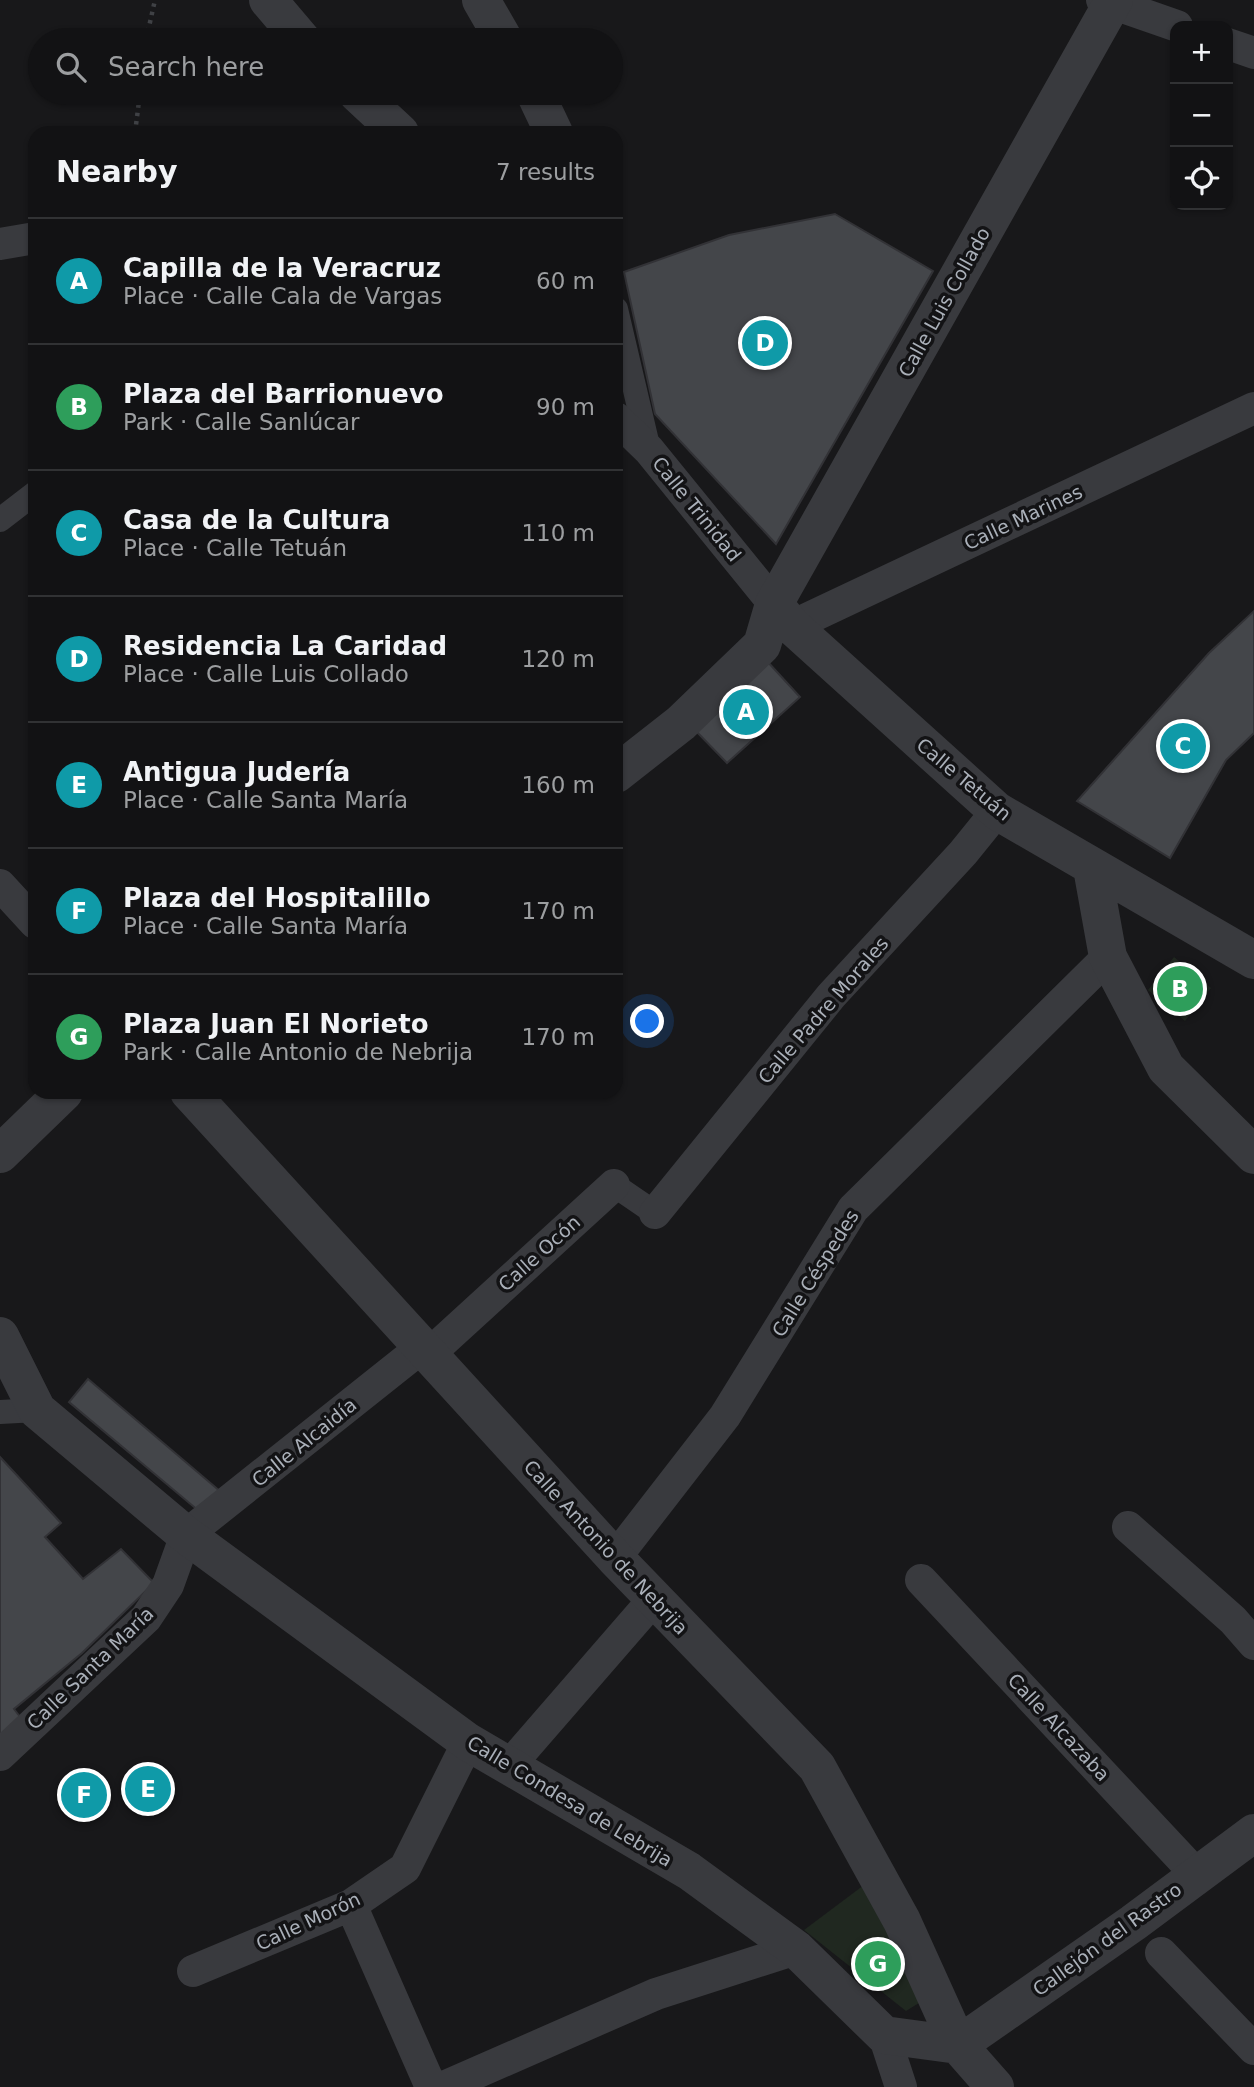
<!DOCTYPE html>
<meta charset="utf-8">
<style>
body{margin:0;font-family:"DejaVu Sans",sans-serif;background:#1f2022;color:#f1f3f6}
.controls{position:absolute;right:21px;top:21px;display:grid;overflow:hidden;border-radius:14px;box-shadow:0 2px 5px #0004}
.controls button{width:63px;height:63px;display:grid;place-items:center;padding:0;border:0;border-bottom:2px solid #313234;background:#121214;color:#f1f3f6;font:35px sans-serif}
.you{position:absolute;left:648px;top:1022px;width:24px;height:24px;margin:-18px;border:5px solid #fff;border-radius:50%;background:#1a73e8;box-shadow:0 0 0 10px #1a73e833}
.badge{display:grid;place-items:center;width:46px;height:46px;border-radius:50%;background:#eba53f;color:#fff;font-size:23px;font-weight:700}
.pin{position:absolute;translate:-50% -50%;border:4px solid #fff;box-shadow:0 2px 7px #0006}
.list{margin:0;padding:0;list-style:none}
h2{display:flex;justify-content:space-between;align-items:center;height:91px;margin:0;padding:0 28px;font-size:30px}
h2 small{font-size:23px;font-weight:400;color:#9c9ea0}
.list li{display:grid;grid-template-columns:46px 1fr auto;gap:21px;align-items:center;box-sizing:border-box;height:126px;padding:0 28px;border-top:2px solid #313234}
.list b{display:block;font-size:26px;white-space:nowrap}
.list p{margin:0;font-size:23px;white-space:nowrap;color:#9c9ea0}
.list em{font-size:23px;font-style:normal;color:#9c9ea0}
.icon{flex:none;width:38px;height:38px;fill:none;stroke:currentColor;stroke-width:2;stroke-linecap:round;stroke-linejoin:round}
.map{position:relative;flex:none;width:1254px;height:2087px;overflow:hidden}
.search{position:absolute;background:#121214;box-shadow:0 2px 5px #0004;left:28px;top:28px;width:595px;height:77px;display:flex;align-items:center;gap:18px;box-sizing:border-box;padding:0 24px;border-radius:38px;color:#9c9ea0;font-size:26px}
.panel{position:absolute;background:#121214;box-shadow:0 2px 5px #0004;left:28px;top:126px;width:595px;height:973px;border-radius:21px}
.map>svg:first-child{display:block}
.green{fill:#202820}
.building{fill:#44464a;stroke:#323236;stroke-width:2}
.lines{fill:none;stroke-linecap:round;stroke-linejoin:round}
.path{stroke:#3f4145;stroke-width:4.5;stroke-dasharray:3.5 5;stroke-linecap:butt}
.pedestrian{stroke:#393a3e;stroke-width:24}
.minor{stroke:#393a3e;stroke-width:32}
.tertiary{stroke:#393a3e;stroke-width:38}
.labels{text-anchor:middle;stroke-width:7;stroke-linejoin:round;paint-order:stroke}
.street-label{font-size:19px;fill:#aab0b9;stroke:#131315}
</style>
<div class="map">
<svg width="1254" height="2087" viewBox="0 0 1254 2087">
<rect width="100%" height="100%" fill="#18181a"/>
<path class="green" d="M 1174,957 L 1211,988 L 1185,1021 L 1148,990 Z
M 864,1885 L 927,1998 L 906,2011 L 804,1930 Z"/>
<path class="building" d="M 835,214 L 933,271 L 776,544 L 655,414 L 624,272 L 729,235 Z
M 1254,611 L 1254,733 L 1226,760 L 1170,858 L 1077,801 L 1209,653 Z
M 766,660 L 800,697 L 727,763 L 692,727 Z
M 88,1379 L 221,1492 L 200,1512 L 69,1402 Z
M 0,1457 L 61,1523 L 45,1537 L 83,1579 L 121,1549 L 154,1583 L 82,1653 L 14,1709 L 24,1722 L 0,1743 Z"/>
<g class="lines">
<path class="path" d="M 146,40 L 155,0
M 135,133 L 140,93"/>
<path class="pedestrian" d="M 616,309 L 649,450
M 0,520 L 35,493
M 614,1185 L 655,1213
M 0,1412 L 37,1410"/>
<path class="minor" d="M 1102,0 L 1177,26
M 1228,44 L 1254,53
M 0,244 L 35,238
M 616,418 L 649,450 L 774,604
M 792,626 L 1254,408
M 0,885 L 35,923
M 655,1213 L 831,996 L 963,853 L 997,811
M 428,1355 L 614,1185
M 1128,1527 L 1233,1620 L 1254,1644
M 615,1558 L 725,1416 L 853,1209 L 1108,957
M 921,1580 L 1196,1874
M 0,1755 L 146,1618 L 168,1585 L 186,1535 L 421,1348
M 509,1766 L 654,1599
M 351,1905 L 431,2087
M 1161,1953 L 1254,2049
M 193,1971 L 351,1905 L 405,1868 L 468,1742
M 884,2035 L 901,2087
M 444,2087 L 656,1994 L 796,1949"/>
<path class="tertiary" d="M 268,0 L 302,40
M 481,0 L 504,40
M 357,93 L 400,133
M 535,93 L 554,133
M 774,604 L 792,626 L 997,811 L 1254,960
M 616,774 L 681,723 L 762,645 L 774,604 L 1114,0
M 1092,868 L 1108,957 L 1166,1068 L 1254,1155
M 189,1092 L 615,1558 L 817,1767 L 902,1921 L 958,2045 L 995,2087
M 0,1154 L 64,1092
M 0,1336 L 37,1410 L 186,1535 L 468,1742 L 689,1871 L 796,1949 L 884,2035 L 958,2045
M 958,2045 L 1133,1923 L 1254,1833"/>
</g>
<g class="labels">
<g class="street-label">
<text transform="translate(944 302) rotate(-61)" y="7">Calle Luis Collado</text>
<text transform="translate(697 509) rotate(51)" y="7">Calle Trinidad</text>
<text transform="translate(1023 517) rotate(-25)" y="7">Calle Marines</text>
<text transform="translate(964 779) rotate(40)" y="7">Calle Tetuán</text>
<text transform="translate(823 1010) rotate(-49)" y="7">Calle Padre Morales</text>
<text transform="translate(539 1253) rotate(-42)" y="7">Calle Ocón</text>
<text transform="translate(815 1273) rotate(-58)" y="7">Calle Céspedes</text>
<text transform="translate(304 1442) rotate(-39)" y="7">Calle Alcaidía</text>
<text transform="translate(606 1547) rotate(47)" y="7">Calle Antonio de Nebrija</text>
<text transform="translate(90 1668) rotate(-44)" y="7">Calle Santa María</text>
<text transform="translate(1059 1727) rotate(47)" y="7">Calle Alcazaba</text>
<text transform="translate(570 1801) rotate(31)" y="7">Calle Condesa de Lebrija</text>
<text transform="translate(308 1921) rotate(-25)" y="7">Calle Morón</text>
<text transform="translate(1107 1939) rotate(-36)" y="7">Callejón del Rastro</text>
</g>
</g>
</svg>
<div class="controls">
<button>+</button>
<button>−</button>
<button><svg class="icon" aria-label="locate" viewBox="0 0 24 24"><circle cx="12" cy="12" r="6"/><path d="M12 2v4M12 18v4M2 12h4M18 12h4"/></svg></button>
</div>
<div class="you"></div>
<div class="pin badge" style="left:746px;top:712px;background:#0f9aa8">A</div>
<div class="pin badge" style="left:1180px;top:989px;background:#2e9e5b">B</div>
<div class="pin badge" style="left:1183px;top:746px;background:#0f9aa8">C</div>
<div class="pin badge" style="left:765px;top:343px;background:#0f9aa8">D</div>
<div class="pin badge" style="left:148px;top:1789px;background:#0f9aa8">E</div>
<div class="pin badge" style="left:84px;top:1795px;background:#0f9aa8">F</div>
<div class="pin badge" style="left:878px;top:1964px;background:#2e9e5b">G</div>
<div class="search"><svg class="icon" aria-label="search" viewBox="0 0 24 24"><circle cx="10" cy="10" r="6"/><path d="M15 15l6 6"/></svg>Search here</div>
<section class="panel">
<h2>Nearby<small>7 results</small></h2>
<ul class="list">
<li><span class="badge" style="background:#0f9aa8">A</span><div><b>Capilla de la Veracruz</b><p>Place · Calle Cala de Vargas</p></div><em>60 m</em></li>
<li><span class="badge" style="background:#2e9e5b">B</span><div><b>Plaza del Barrionuevo</b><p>Park · Calle Sanlúcar</p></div><em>90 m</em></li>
<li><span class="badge" style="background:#0f9aa8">C</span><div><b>Casa de la Cultura</b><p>Place · Calle Tetuán</p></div><em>110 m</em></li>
<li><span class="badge" style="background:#0f9aa8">D</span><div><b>Residencia La Caridad</b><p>Place · Calle Luis Collado</p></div><em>120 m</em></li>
<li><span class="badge" style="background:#0f9aa8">E</span><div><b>Antigua Judería</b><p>Place · Calle Santa María</p></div><em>160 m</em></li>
<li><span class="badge" style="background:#0f9aa8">F</span><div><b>Plaza del Hospitalillo</b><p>Place · Calle Santa María</p></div><em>170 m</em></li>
<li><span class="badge" style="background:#2e9e5b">G</span><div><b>Plaza Juan El Norieto</b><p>Park · Calle Antonio de Nebrija</p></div><em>170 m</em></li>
</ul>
</section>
</div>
